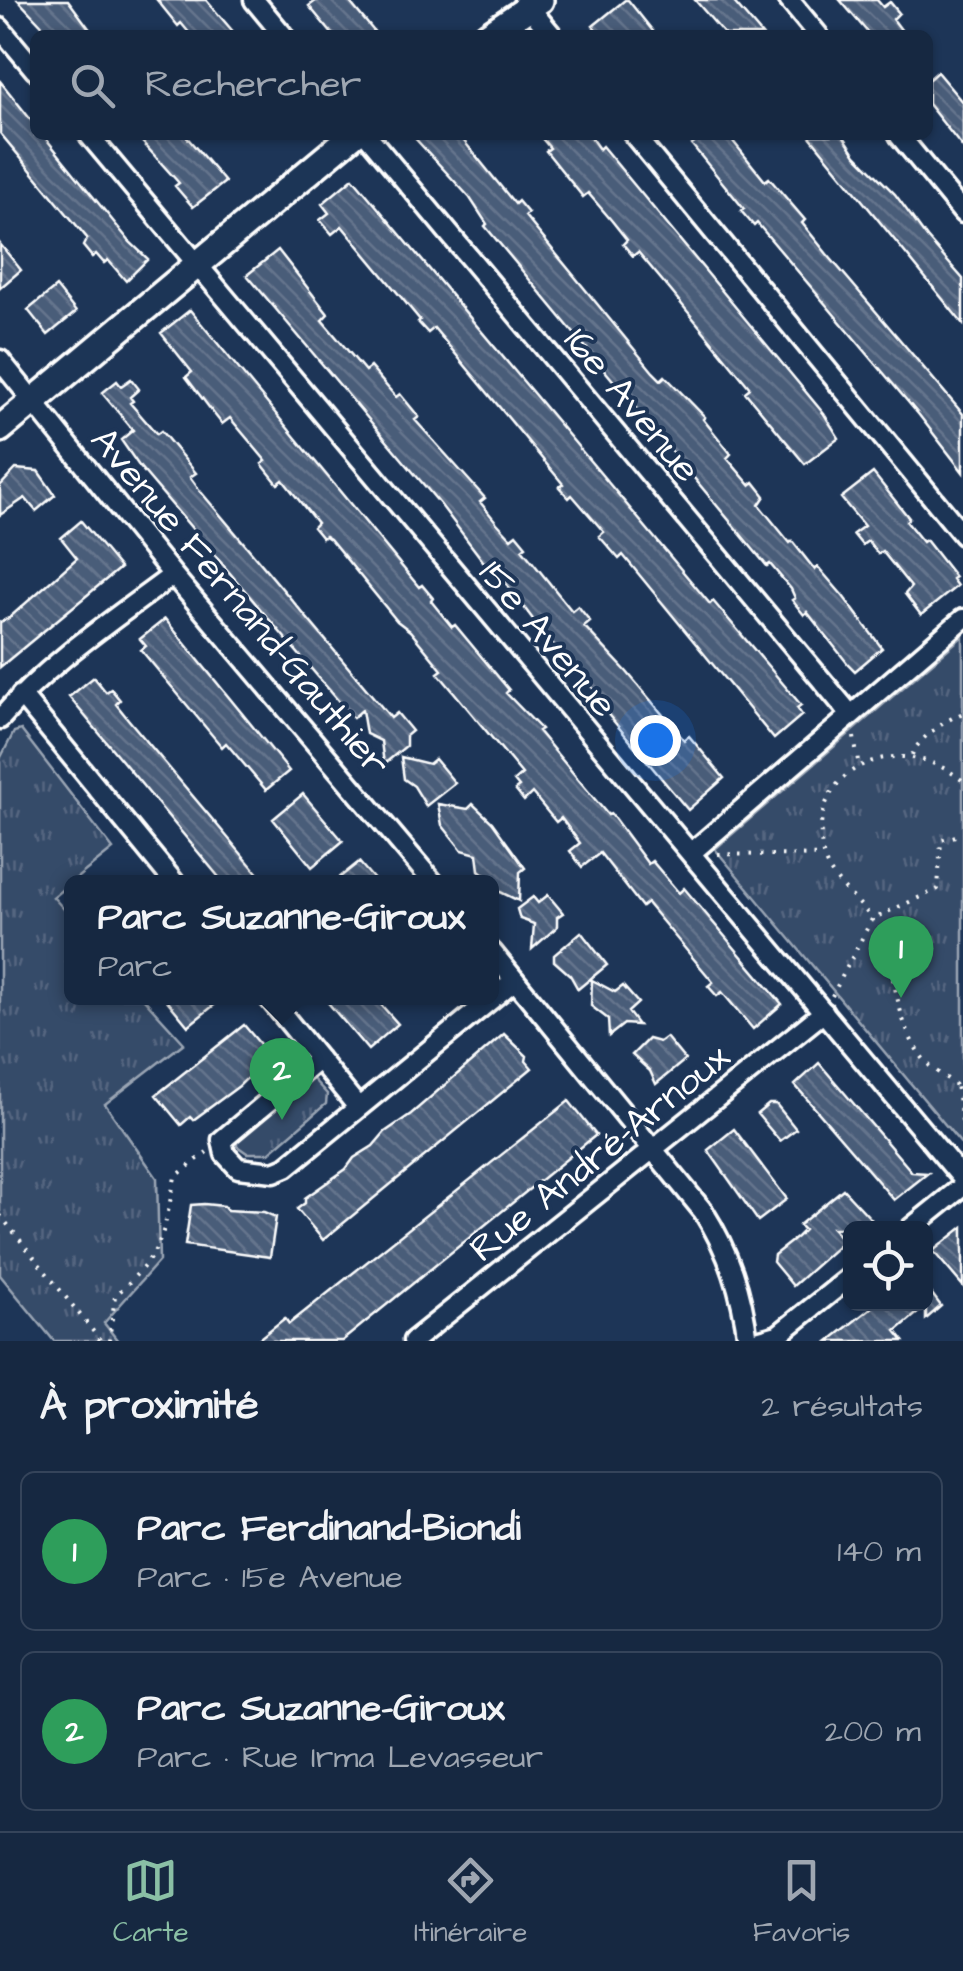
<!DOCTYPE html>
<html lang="fr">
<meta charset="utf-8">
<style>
body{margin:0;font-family:"Architects Daughter",sans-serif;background:#23344c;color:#f1f3f6}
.controls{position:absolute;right:30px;bottom:30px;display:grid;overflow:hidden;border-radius:15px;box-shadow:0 2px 8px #0004}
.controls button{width:90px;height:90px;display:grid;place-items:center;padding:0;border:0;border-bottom:2px solid #35445a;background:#162841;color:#f1f3f6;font:50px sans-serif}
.you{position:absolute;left:655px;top:740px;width:35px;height:35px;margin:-25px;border:8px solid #fff;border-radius:50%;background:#1a73e8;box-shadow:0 0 0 15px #1a73e833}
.badge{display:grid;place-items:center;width:65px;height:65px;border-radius:50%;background:#8abfa5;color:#fff;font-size:32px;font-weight:700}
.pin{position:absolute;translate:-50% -82px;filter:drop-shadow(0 2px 5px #0008)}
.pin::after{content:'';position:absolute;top:52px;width:35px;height:30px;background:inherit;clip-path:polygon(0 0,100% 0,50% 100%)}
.popup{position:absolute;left:64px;top:875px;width:435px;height:130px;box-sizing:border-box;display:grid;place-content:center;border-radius:15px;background:#162841;filter:drop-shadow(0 2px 8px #0005);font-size:32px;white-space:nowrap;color:#9ea6b1}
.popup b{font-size:38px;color:#f1f3f6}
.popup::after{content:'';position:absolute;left:50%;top:100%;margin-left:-20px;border:20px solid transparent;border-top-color:#162841}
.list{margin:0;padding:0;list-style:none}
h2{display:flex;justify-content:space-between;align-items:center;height:130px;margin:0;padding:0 40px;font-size:42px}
h2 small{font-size:32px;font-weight:400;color:#9ea6b1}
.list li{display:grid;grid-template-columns:65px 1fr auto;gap:30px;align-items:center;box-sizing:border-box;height:160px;margin:0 20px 20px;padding:0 20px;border:2px solid #35445a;border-radius:15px}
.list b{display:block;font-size:38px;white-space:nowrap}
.list p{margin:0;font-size:32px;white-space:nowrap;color:#9ea6b1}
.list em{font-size:32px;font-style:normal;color:#9ea6b1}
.icon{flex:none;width:55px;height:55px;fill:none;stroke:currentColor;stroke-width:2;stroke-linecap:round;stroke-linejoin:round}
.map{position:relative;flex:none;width:963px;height:1341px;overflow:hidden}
.search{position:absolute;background:#162841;box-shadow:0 2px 8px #0004;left:30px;right:30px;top:30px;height:110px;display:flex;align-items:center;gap:25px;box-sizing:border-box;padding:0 35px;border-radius:15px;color:#9ea6b1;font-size:38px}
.sheet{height:490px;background:#162841}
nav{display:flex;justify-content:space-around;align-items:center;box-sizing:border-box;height:140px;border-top:2px solid #35445a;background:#162841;font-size:28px;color:#9ea6b1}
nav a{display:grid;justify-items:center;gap:5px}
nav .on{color:#8abfa5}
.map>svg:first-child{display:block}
.grass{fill:url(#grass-tufts);stroke:#9aa5b4;stroke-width:2.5}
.building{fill:url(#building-back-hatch);stroke:#fff;stroke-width:2.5}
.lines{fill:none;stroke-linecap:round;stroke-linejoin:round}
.street-casing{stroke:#fff;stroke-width:25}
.secondary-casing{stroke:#fff;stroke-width:32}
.path{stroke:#fff;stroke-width:4;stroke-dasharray:2.5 8;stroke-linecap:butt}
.street{stroke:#1d3557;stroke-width:18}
.secondary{stroke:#1d3557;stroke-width:25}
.labels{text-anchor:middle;stroke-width:8;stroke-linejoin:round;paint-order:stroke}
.street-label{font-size:38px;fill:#fff;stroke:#1d3557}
</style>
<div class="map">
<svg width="963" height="1341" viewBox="0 0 963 1341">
<defs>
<pattern id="grass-tufts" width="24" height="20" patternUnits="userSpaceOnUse" patternTransform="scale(2.5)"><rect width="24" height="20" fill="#364b69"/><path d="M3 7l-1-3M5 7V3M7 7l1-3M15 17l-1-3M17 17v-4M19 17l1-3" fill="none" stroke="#546680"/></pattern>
<pattern id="building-back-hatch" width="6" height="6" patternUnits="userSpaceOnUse" patternTransform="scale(2.5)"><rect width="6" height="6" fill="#4a5d79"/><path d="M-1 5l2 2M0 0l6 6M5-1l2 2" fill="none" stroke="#65758d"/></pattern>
</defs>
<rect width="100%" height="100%" fill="#1d3557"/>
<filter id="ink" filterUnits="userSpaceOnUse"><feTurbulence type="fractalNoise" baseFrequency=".01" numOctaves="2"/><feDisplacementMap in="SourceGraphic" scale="20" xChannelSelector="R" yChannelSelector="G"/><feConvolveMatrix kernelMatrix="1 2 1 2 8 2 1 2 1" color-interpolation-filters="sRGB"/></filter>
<g filter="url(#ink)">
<path class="grass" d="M 963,636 L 963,1146 L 715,849 Z
M 21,730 L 113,849 L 53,897 L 72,918 L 72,998 L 143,998 L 184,1043 L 105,1104 L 157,1178 L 159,1261 L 104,1323 L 118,1341 L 54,1341 L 0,1275 L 0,759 L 14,732 Z
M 312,1078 L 327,1094 L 326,1104 L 269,1153 L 247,1153 L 237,1146 L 237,1137 Z"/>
<path class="building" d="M 18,0 L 68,0 L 94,35 L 51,35 Z
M 157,0 L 206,0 L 236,35 L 191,35 L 181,23 L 178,26 Z
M 317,0 L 348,0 L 377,35 L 333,35 L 309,6 Z
M 625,0 L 628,0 L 656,35 L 601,35 L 593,26 Z
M 695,0 L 732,0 L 762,35 L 725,35 Z
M 840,0 L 877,0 L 883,7 L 890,2 L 899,13 L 893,19 L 905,35 L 870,35 Z
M 937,72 L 963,103 L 963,148 L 928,104 L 928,80 Z
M 0,81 L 35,125 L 35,135 L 43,135 L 130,242 L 148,259 L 126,281 L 108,260 L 104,263 L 96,254 L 92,257 L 83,246 L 87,238 L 0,133 Z
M 136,135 L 185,135 L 225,182 L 193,207 L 175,186 L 179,183 Z
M 412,135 L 459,135 L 515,204 L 518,201 L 528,213 L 525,216 L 653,372 L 661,380 L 665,376 L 705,417 L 703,419 L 731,454 L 727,458 L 750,485 L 754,482 L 765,496 L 759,505 L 790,543 L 792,541 L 815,570 L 818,567 L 843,596 L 882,648 L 855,671 L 848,664 L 807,612 L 804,615 L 792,600 L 795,598 L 791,589 L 770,564 L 767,566 L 485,226 L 487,224 L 470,198 Z
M 539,135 L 589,135 L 599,149 L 602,146 L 824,414 L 839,438 L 805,464 L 745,392 L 750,388 L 670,290 L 638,252 L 633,256 L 623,244 L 627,240 L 612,221 L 588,193 L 583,197 L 546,151 L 550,148 Z
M 704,135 L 728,135 L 765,181 L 769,178 L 805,220 L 802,223 L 827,254 L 963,414 L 963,472 L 919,415 L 757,223 L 754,226 L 741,211 L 744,209 L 692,145 Z
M 809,135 L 843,135 L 856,155 L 895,194 L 927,238 L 963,279 L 963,324 Z
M 353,178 L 710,604 L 713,601 L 801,705 L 797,708 L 802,715 L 774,739 L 623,555 L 619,559 L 599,536 L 604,532 L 572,495 L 569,498 L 559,487 L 563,484 L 434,328 L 428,333 L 418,322 L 420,320 L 342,226 L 332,234 L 320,220 L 329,213 L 322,204 Z
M 0,244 L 21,270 L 0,288 Z
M 278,250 L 328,314 L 322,320 L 365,371 L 370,367 L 396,397 L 400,394 L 419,417 L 415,420 L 485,498 L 480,502 L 497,523 L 511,538 L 516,534 L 526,546 L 522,549 L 572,611 L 578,606 L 590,621 L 584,626 L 627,672 L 684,740 L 689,736 L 724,778 L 688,810 L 600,705 L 604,703 L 599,695 L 544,634 L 499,574 L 495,577 L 440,504 L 247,275 Z
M 56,287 L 76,312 L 48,335 L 28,310 Z
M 190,310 L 419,587 L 422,585 L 433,598 L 431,601 L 452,627 L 455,625 L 490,667 L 509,690 L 506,693 L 541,729 L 538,731 L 608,815 L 611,814 L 648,864 L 652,861 L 679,893 L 684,888 L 782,1004 L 753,1029 L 722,992 L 717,996 L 708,986 L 713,982 L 647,903 L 642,907 L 600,853 L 582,867 L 570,851 L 580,843 L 561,818 L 556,822 L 532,793 L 524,801 L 515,790 L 519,787 L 514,781 L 522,774 L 438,673 L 442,670 L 410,631 L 397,621 L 330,539 L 325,536 L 322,538 L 313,527 L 317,523 L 283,480 L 278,484 L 262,464 L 266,461 L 230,418 L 222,424 L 211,410 L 186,377 L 192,372 L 161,333 Z
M 131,379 L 139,389 L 130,397 L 133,401 L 130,403 L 157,434 L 161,431 L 196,473 L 190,477 L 201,492 L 391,718 L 397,713 L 412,731 L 406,736 L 406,746 L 384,764 L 381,741 L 366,734 L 362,710 L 353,718 L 139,466 L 121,440 L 133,430 L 102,393 L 117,381 L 121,386 Z
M 16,469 L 38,471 L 55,495 L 36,511 L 25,498 L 0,515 L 0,486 Z
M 873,473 L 909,518 L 906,521 L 923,542 L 926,540 L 955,577 L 952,579 L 957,586 L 921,615 L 905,594 L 911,587 L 882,551 L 878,554 L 868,541 L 862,545 L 853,534 L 864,526 L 841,498 Z
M 81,521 L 120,568 L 0,667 L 0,622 L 9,618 L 77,558 L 61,538 Z
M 165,619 L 289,771 L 266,790 L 226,743 L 222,747 L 141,650 L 146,646 L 140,639 Z
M 94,677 L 106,692 L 111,689 L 120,700 L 116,704 L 128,719 L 260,876 L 253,882 L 223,882 L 69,697 Z
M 401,757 L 429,764 L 435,759 L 455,783 L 426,806 L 414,786 L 404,779 Z
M 303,794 L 343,841 L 312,867 L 273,819 Z
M 438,804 L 468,809 L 473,804 L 492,822 L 525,868 L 520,872 L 519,901 L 496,890 L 495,884 L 479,870 L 477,854 L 462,850 L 442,825 Z
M 359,862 L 376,882 L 334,882 Z
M 548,895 L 563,913 L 557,917 L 557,927 L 532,949 L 534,924 L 520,919 L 517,909 L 533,897 L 538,903 Z
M 581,932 L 607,965 L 578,989 L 570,975 L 554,961 L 554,955 Z
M 592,980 L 615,992 L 623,986 L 638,1003 L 628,1012 L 638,1025 L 624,1024 L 609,1036 L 608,1019 L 591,1006 Z
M 165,998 L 223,998 L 188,1026 Z
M 324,998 L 375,998 L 398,1024 L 368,1050 Z
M 244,1025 L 270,1056 L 239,1086 L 193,1120 L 190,1117 L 181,1125 L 156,1095 Z
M 504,1034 L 527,1056 L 526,1061 L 532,1068 L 323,1240 L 297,1209 L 305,1203 L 305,1198 L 346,1169 L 354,1158 L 373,1146 L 385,1132 L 411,1114 Z
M 666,1037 L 685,1060 L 656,1084 L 650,1071 L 632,1055 L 648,1039 L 659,1042 Z
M 819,1063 L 912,1172 L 928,1173 L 894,1200 L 795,1085 Z
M 569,1101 L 596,1135 L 342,1341 L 256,1341 L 285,1318 L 289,1324 Z
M 769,1104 L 776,1104 L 796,1129 L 780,1141 L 757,1114 Z
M 734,1129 L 787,1199 L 758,1221 L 708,1150 Z
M 843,1189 L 871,1219 L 860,1228 L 832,1228 L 844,1241 L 793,1286 L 773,1262 L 774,1255 L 797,1237 L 804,1230 L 799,1225 Z
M 204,1204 L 224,1206 L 227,1210 L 264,1212 L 276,1217 L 270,1257 L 185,1245 L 191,1205 Z
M 963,1227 L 963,1286 L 933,1251 Z
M 926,1286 L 941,1306 L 926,1319 L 926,1306 L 896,1331 L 904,1341 L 829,1341 L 876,1304 L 926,1304 Z"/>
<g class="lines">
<defs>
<path id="street" d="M 254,0 L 283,35
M 789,0 L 818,35
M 524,1 L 552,35
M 0,28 L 35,70
M 89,135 C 378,485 673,830 963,1179
M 367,135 L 850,714
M 634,135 L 963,535
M 899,135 L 963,213
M 0,360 L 173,575 L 433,882
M 21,695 L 174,882
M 0,719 C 49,662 113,620 173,575
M 691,853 L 963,619
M 492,952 L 703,1211 C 729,1252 742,1292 748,1341
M 269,998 L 357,1106
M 319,1059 L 222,1140 L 225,1154 L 238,1168 L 274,1172 L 286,1167 L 515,980
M 911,1228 L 963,1186
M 413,1341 L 824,1012
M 757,1341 L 778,1335 L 850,1277"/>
<path id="secondary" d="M 488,35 L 540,0
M 0,429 L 353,135"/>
</defs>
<use href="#street" class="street-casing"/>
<use href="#secondary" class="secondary-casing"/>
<path class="path" d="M 854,737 L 859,767
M 912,755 C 918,738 946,720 963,713
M 718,854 L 823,856
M 832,996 L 872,919 L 938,889 L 941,840 L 963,834
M 963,1081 L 956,1085 L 963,1127
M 956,1085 C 947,1078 934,1071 926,1062 C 891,1021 899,966 873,921 C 859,898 829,882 823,854 C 805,767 899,728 963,781
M 0,1215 L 101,1341
M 109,1341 L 115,1296 C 164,1250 162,1241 175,1177 L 207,1152"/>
<use href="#street" class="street"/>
<use href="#secondary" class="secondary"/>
</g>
</g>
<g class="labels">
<g class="street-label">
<text transform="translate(633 404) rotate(50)" y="13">16e Avenue</text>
<text transform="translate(241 601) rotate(50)" y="13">Avenue Fernand-Gauthier</text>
<text transform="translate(549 638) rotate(50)" y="13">15e Avenue</text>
<text transform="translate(599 1152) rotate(-39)" y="13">Rue André-Arnoux</text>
</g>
</g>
</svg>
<div class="controls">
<button><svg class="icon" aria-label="locate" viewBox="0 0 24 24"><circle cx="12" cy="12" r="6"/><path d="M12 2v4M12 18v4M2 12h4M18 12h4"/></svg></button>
</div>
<div class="you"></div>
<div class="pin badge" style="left:901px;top:998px;background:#2e9e5b">1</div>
<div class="pin badge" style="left:282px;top:1120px;background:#2e9e5b">2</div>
<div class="popup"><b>Parc Suzanne-Giroux</b>Parc</div>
<div class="search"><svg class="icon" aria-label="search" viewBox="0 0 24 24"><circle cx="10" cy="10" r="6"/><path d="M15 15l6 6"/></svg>Rechercher</div>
</div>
<section class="sheet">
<h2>À proximité<small>2 résultats</small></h2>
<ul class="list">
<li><span class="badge" style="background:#2e9e5b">1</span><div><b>Parc Ferdinand-Biondi</b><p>Parc · 15e Avenue</p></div><em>140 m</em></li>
<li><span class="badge" style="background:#2e9e5b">2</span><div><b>Parc Suzanne-Giroux</b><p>Parc · Rue Irma Levasseur</p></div><em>200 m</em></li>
</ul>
</section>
<nav>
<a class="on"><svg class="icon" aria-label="map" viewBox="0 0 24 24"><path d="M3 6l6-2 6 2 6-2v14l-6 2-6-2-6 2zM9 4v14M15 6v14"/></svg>Carte</a>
<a><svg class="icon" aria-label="directions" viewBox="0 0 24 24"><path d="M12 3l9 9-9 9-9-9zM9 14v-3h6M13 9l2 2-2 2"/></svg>Itinéraire</a>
<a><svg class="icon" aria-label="saved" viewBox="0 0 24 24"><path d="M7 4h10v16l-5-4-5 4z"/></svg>Favoris</a>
</nav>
